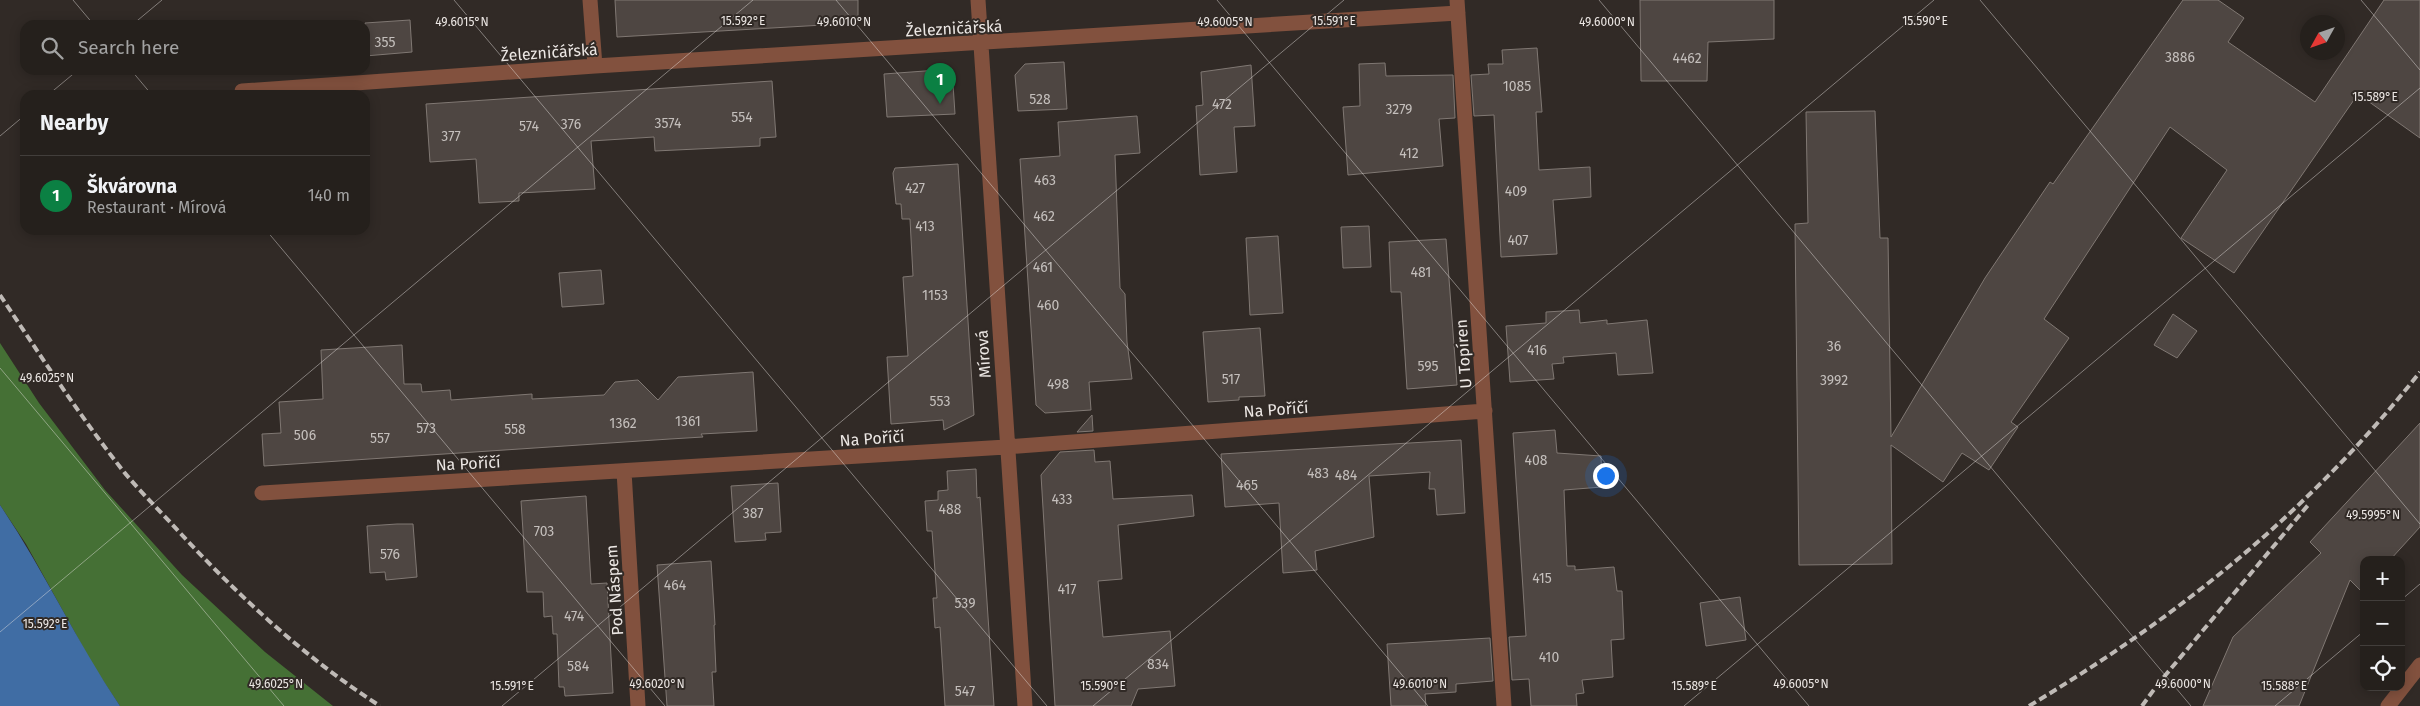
<!DOCTYPE html>
<meta charset="utf-8">
<style>
body{margin:0;font-family:"Fira Sans",sans-serif;background:#312d29;color:#f1f3f6}
.controls{position:absolute;right:15px;bottom:15px;display:grid;overflow:hidden;border-radius:10px;box-shadow:0 2px 12px #0003}
.controls button{width:45px;height:45px;display:grid;place-items:center;padding:0;border:0;border-bottom:1px solid #423e3b;background:#25201c;color:#f1f3f6;font:25px sans-serif}
.compass{position:absolute;left:2300px;top:15px;width:45px;height:45px;border-radius:50%;background:#25201c;box-shadow:0 2px 12px #0003;rotate:230deg}
.you{position:absolute;left:1605px;top:475px;width:18px;height:18px;margin:-12px;border:4px solid #fff;border-radius:50%;background:#1a73e8;box-shadow:0 0 0 8px #1a73e833}
.badge{display:grid;place-items:center;width:32px;height:32px;border-radius:50%;background:#0b8043;color:#fff;font-size:16px;font-weight:700}
.pin{position:absolute;translate:-50% -41px;filter:drop-shadow(0 1px 2px #0008)}
.pin::after{content:'';position:absolute;top:26px;width:18px;height:15px;background:inherit;clip-path:polygon(0 0,100% 0,50% 100%)}
.list{margin:0;padding:0;list-style:none}
h2{display:flex;justify-content:space-between;align-items:center;height:65px;margin:0;padding:0 20px;font-size:21px}
h2 small{font-size:16px;font-weight:400;color:#a3a3a3}
.list li{display:grid;grid-template-columns:32px 1fr auto;gap:15px;align-items:center;box-sizing:border-box;height:80px;padding:0 20px;border-top:1px solid #423e3b}
.list b{display:block;font-size:19px;white-space:nowrap}
.list p{margin:0;font-size:16px;white-space:nowrap;color:#a3a3a3}
.list em{font-size:16px;font-style:normal;color:#a3a3a3}
.icon{flex:none;width:28px;height:28px;fill:none;stroke:currentColor;stroke-width:2;stroke-linecap:round;stroke-linejoin:round}
.map{position:relative;flex:none;width:2420px;height:706px;overflow:hidden}
.search{position:absolute;background:#25201c;box-shadow:0 2px 12px #0003;left:20px;top:20px;width:350px;height:55px;display:flex;align-items:center;gap:12px;box-sizing:border-box;padding:0 18px;border-radius:15px;color:#a3a3a3;font-size:19px}
.panel{position:absolute;background:#25201c;box-shadow:0 2px 12px #0003;left:20px;top:90px;width:350px;height:145px;border-radius:15px}
.map>svg:first-child{display:block}
.forest{fill:#457035}
.water{fill:#406da4}
.building{fill:#4e4642;stroke:#807873}
.lines{fill:none;stroke-linecap:round;stroke-linejoin:round}
.minor{stroke:#82513e;stroke-width:15}
.rail{stroke:#bfbab6;stroke-width:4;stroke-dasharray:8 4;stroke-linecap:butt}
.ticks{fill:none;stroke:#ece7e4;stroke-width:1;stroke-opacity:0.45}
.labels{text-anchor:middle;stroke-width:4;stroke-linejoin:round;paint-order:stroke}
.number-label{font-size:14px;fill:#c4bfbc}
.street-label{font-size:16px;fill:#ece7e4;stroke:#312a26}
.ticks-label{font-size:12px;text-anchor:middle;fill:#ece7e4;stroke:#312a26;stroke-width:4;stroke-linejoin:round;paint-order:stroke}
</style>
<div class="map">
<svg width="2420" height="706" viewBox="0 0 2420 706">
<rect width="100%" height="100%" fill="#312a26"/>
<path class="forest" d="M 0,343 L 39,403 L 105,490 L 182,575 L 265,652 L 333,706 L 120,706 L 94,667 L 26,544 L 0,505 Z"/>
<path class="water" d="M 0,505 C 44,570 76,641 120,706 L 0,706 Z"/>
<path class="building" d="M 615,0 L 858,0 L 858,23 L 617,37 Z
M 1640,0 L 1774,0 L 1774,39 L 1708,42 L 1707,81 L 1641,81 Z
M 2183,0 L 2218,0 L 2244,18 L 2228,42 L 2315,102 L 2384,0 L 2420,0 L 2420,138 L 2358,94 L 2234,273 L 2181,238 L 2227,170 L 2170,127 L 2044,319 L 2069,338 L 2011,422 L 2018,427 L 1989,470 L 1962,453 L 1943,482 L 1891,445 L 1892,564 L 1799,565 L 1795,224 L 1808,223 L 1806,112 L 1875,111 L 1880,238 L 1888,238 L 1891,437 L 1985,278 L 2050,182 L 2053,184 Z
M 410,20 L 412,52 L 365,56 L 365,23 Z
M 1537,48 L 1542,112 L 1536,112 L 1539,170 L 1590,167 L 1591,197 L 1553,200 L 1557,254 L 1501,257 L 1494,115 L 1474,116 L 1471,75 L 1489,74 L 1488,64 L 1503,64 L 1502,50 Z
M 1064,62 L 1067,109 L 1018,111 L 1015,75 L 1025,64 Z
M 1385,63 L 1386,76 L 1453,75 L 1455,118 L 1439,119 L 1443,166 L 1348,175 L 1343,107 L 1360,106 L 1359,64 Z
M 1251,65 L 1255,126 L 1234,127 L 1237,172 L 1200,175 L 1196,106 L 1203,105 L 1201,72 Z
M 952,69 L 955,114 L 887,117 L 884,74 Z
M 772,81 L 776,137 L 760,138 L 760,146 L 655,151 L 654,137 L 591,141 L 595,189 L 519,193 L 519,201 L 479,203 L 476,159 L 430,162 L 426,104 Z
M 1137,116 L 1140,153 L 1115,155 L 1120,288 L 1125,294 L 1127,342 L 1132,379 L 1089,382 L 1091,410 L 1045,413 L 1036,405 L 1020,159 L 1060,156 L 1058,122 Z
M 958,164 L 974,415 L 944,430 L 943,420 L 891,424 L 887,357 L 908,356 L 903,277 L 913,276 L 910,219 L 902,219 L 901,204 L 896,204 L 893,173 L 895,168 Z
M 1369,226 L 1371,267 L 1343,268 L 1341,227 Z
M 1278,236 L 1283,313 L 1250,315 L 1246,238 Z
M 1446,239 L 1457,385 L 1407,389 L 1401,292 L 1391,292 L 1389,242 Z
M 601,270 L 604,304 L 562,307 L 559,273 Z
M 1579,310 L 1580,323 L 1607,320 L 1607,324 L 1647,320 L 1653,373 L 1618,375 L 1616,353 L 1563,357 L 1564,363 L 1552,364 L 1554,379 L 1510,382 L 1506,326 L 1546,323 L 1546,312 Z
M 2173,314 L 2197,331 L 2177,358 L 2154,345 Z
M 1260,328 L 1265,396 L 1239,397 L 1239,400 L 1208,402 L 1203,332 Z
M 402,345 L 404,384 L 421,384 L 422,392 L 450,390 L 451,400 L 532,394 L 532,399 L 604,395 L 615,382 L 638,380 L 658,400 L 678,377 L 753,372 L 757,431 L 701,434 L 703,437 L 670,439 L 264,466 L 262,434 L 281,433 L 279,402 L 323,399 L 321,350 Z
M 1092,415 L 1093,431 L 1077,432 Z
M 2420,423 L 2420,527 L 2390,560 L 2364,560 L 2364,588 L 2361,591 L 2350,580 L 2299,706 L 2203,706 L 2233,637 L 2321,553 L 2310,542 Z
M 1555,430 L 1557,453 L 1601,456 L 1602,487 L 1564,490 L 1567,566 L 1575,566 L 1575,570 L 1614,567 L 1617,591 L 1622,591 L 1624,639 L 1611,640 L 1613,677 L 1582,680 L 1584,693 L 1576,694 L 1577,706 L 1531,706 L 1529,679 L 1512,680 L 1509,637 L 1526,636 L 1513,433 Z
M 1461,440 L 1465,513 L 1437,515 L 1435,489 L 1429,489 L 1430,472 L 1369,476 L 1374,537 L 1315,551 L 1317,570 L 1283,573 L 1279,503 L 1225,507 L 1221,454 Z
M 1094,450 L 1095,462 L 1110,461 L 1113,499 L 1192,495 L 1194,516 L 1118,525 L 1122,579 L 1098,581 L 1103,637 L 1170,631 L 1175,686 L 1138,689 L 1131,706 L 1055,706 L 1041,475 L 1060,452 Z
M 976,469 L 977,498 L 980,497 L 994,706 L 945,706 L 940,627 L 935,628 L 933,598 L 937,598 L 932,531 L 927,531 L 925,501 L 938,500 L 938,491 L 948,490 L 947,471 Z
M 778,483 L 781,532 L 765,533 L 766,540 L 735,542 L 731,486 Z
M 586,496 L 591,584 L 607,583 L 613,693 L 565,696 L 564,687 L 559,687 L 557,634 L 553,634 L 552,616 L 544,617 L 543,592 L 527,592 L 521,501 Z
M 397,524 L 413,524 L 417,577 L 386,580 L 385,572 L 370,573 L 367,526 Z
M 711,561 L 715,625 L 714,625 L 716,672 L 712,672 L 714,706 L 667,706 L 657,565 Z
M 1740,597 L 1746,640 L 1706,646 L 1700,603 Z
M 1490,638 L 1493,681 L 1456,684 L 1456,692 L 1425,694 L 1426,706 L 1391,706 L 1387,644 Z"/>
<g class="lines">
<path class="minor" d="M 590,0 L 595,66
M 978,0 L 1025,706
M 1457,0 L 1504,706
M 242,91 L 595,66 L 1458,13
M 624,471 L 638,706
M 262,493 L 1006,447 L 1485,411
M 2388,706 L 2420,665"/>
<path class="rail" d="M 0,295 C 40,355 79,415 124,472 C 138,489 154,505 170,522 C 232,590 302,656 380,706
M 2029,706 C 2181,615 2310,511 2420,372
M 2142,706 L 2158,684 L 2309,504"/>
</g>
<path class="ticks" d="M 73,0 L 94,25M 454,0 L 1047,706M 836,0 L 1428,706M 1217,0 L 1809,706M 1599,0 L 2191,706M 1980,0 L 2420,524M 2361,0 L 2420,70M 132,25 L 162,0M 131,70 L 152,95M 48,95 L 78,70M 0,136 L 25,115M 266,230 L 665,706M 0,368 L 284,706M 2401,600 L 2420,584M 0,632 L 753,0M 502,706 L 1344,0M 1093,706 L 1934,0M 1684,706 L 2420,88M 2275,706 L 2364,631"/>
<g class="labels">
<g class="number-label">
<text x="385" y="47">355</text>
<text x="2180" y="62">3886</text>
<text x="1687" y="63">4462</text>
<text x="1517" y="91">1085</text>
<text x="1040" y="104">528</text>
<text x="1222" y="109">472</text>
<text x="1399" y="114">3279</text>
<text x="742" y="122">554</text>
<text x="668" y="128">3574</text>
<text x="571" y="129">376</text>
<text x="529" y="131">574</text>
<text x="451" y="141">377</text>
<text x="1409" y="158">412</text>
<text x="1045" y="185">463</text>
<text x="915" y="193">427</text>
<text x="1516" y="196">409</text>
<text x="1044" y="221">462</text>
<text x="925" y="231">413</text>
<text x="1518" y="245">407</text>
<text x="1043" y="272">461</text>
<text x="1421" y="277">481</text>
<text x="935" y="300">1153</text>
<text x="1048" y="310">460</text>
<text x="1834" y="351">36</text>
<text x="1537" y="355">416</text>
<text x="1428" y="371">595</text>
<text x="1231" y="384">517</text>
<text x="1834" y="385">3992</text>
<text x="1058" y="389">498</text>
<text x="940" y="406">553</text>
<text x="688" y="426">1361</text>
<text x="623" y="428">1362</text>
<text x="426" y="433">573</text>
<text x="515" y="434">558</text>
<text x="305" y="440">506</text>
<text x="380" y="443">557</text>
<text x="1536" y="465">408</text>
<text x="1318" y="478">483</text>
<text x="1346" y="480">484</text>
<text x="1247" y="490">465</text>
<text x="1062" y="504">433</text>
<text x="950" y="514">488</text>
<text x="753" y="518">387</text>
<text x="544" y="536">703</text>
<text x="390" y="559">576</text>
<text x="1542" y="583">415</text>
<text x="675" y="590">464</text>
<text x="1067" y="594">417</text>
<text x="965" y="608">539</text>
<text x="574" y="621">474</text>
<text x="1549" y="662">410</text>
<text x="1158" y="669">834</text>
<text x="578" y="671">584</text>
<text x="965" y="696">547</text>
</g>
<g class="street-label">
<text transform="translate(954 28) rotate(-3)" y="6">Železničářská</text>
<text transform="translate(549 52) rotate(-4)" y="6">Železničářská</text>
<text transform="translate(983 354) rotate(-94)" y="6">Mírová</text>
<text transform="translate(1463 354) rotate(-94)" y="6">U Topíren</text>
<text transform="translate(1276 409) rotate(-4)" y="6">Na Poříčí</text>
<text transform="translate(872 438) rotate(-4)" y="6">Na Poříčí</text>
<text transform="translate(468 463) rotate(-3)" y="6">Na Poříčí</text>
<text transform="translate(614 590) rotate(-94)" y="6">Pod Náspem</text>
</g>
</g>
<g class="ticks-label">
<text x="743" y="25">15.592°E</text>
<text x="1334" y="25">15.591°E</text>
<text x="1925" y="25">15.590°E</text>
<text x="462" y="26">49.6015°N</text>
<text x="844" y="26">49.6010°N</text>
<text x="1225" y="26">49.6005°N</text>
<text x="1607" y="26">49.6000°N</text>
<text x="2375" y="101">15.589°E</text>
<text x="47" y="382">49.6025°N</text>
<text x="2373" y="519">49.5995°N</text>
<text x="45" y="628">15.592°E</text>
<text x="276" y="688">49.6025°N</text>
<text x="657" y="688">49.6020°N</text>
<text x="1420" y="688">49.6010°N</text>
<text x="1801" y="688">49.6005°N</text>
<text x="2183" y="688">49.6000°N</text>
<text x="512" y="690">15.591°E</text>
<text x="1103" y="690">15.590°E</text>
<text x="1694" y="690">15.589°E</text>
<text x="2284" y="690">15.588°E</text>
</g>
</svg>
<div class="controls">
<button>+</button>
<button>−</button>
<button><svg class="icon" aria-label="locate" viewBox="0 0 24 24"><circle cx="12" cy="12" r="6"/><path d="M12 2v4M12 18v4M2 12h4M18 12h4"/></svg></button>
</div>
<svg class="compass" viewBox="-18 -18 36 36"><path d="M0-13l5 13h-10z" fill="#e53935"/><path d="M0 13l5-13h-10z" fill="#a3a3a3"/></svg>
<div class="you"></div>
<div class="pin badge" style="left:940px;top:104px">1</div>
<div class="search"><svg class="icon" aria-label="search" viewBox="0 0 24 24"><circle cx="10" cy="10" r="6"/><path d="M15 15l6 6"/></svg>Search here</div>
<section class="panel">
<h2>Nearby<small></small></h2>
<ul class="list">
<li><span class="badge">1</span><div><b>Škvárovna</b><p>Restaurant · Mírová</p></div><em>140 m</em></li>
</ul>
</section>
</div>
